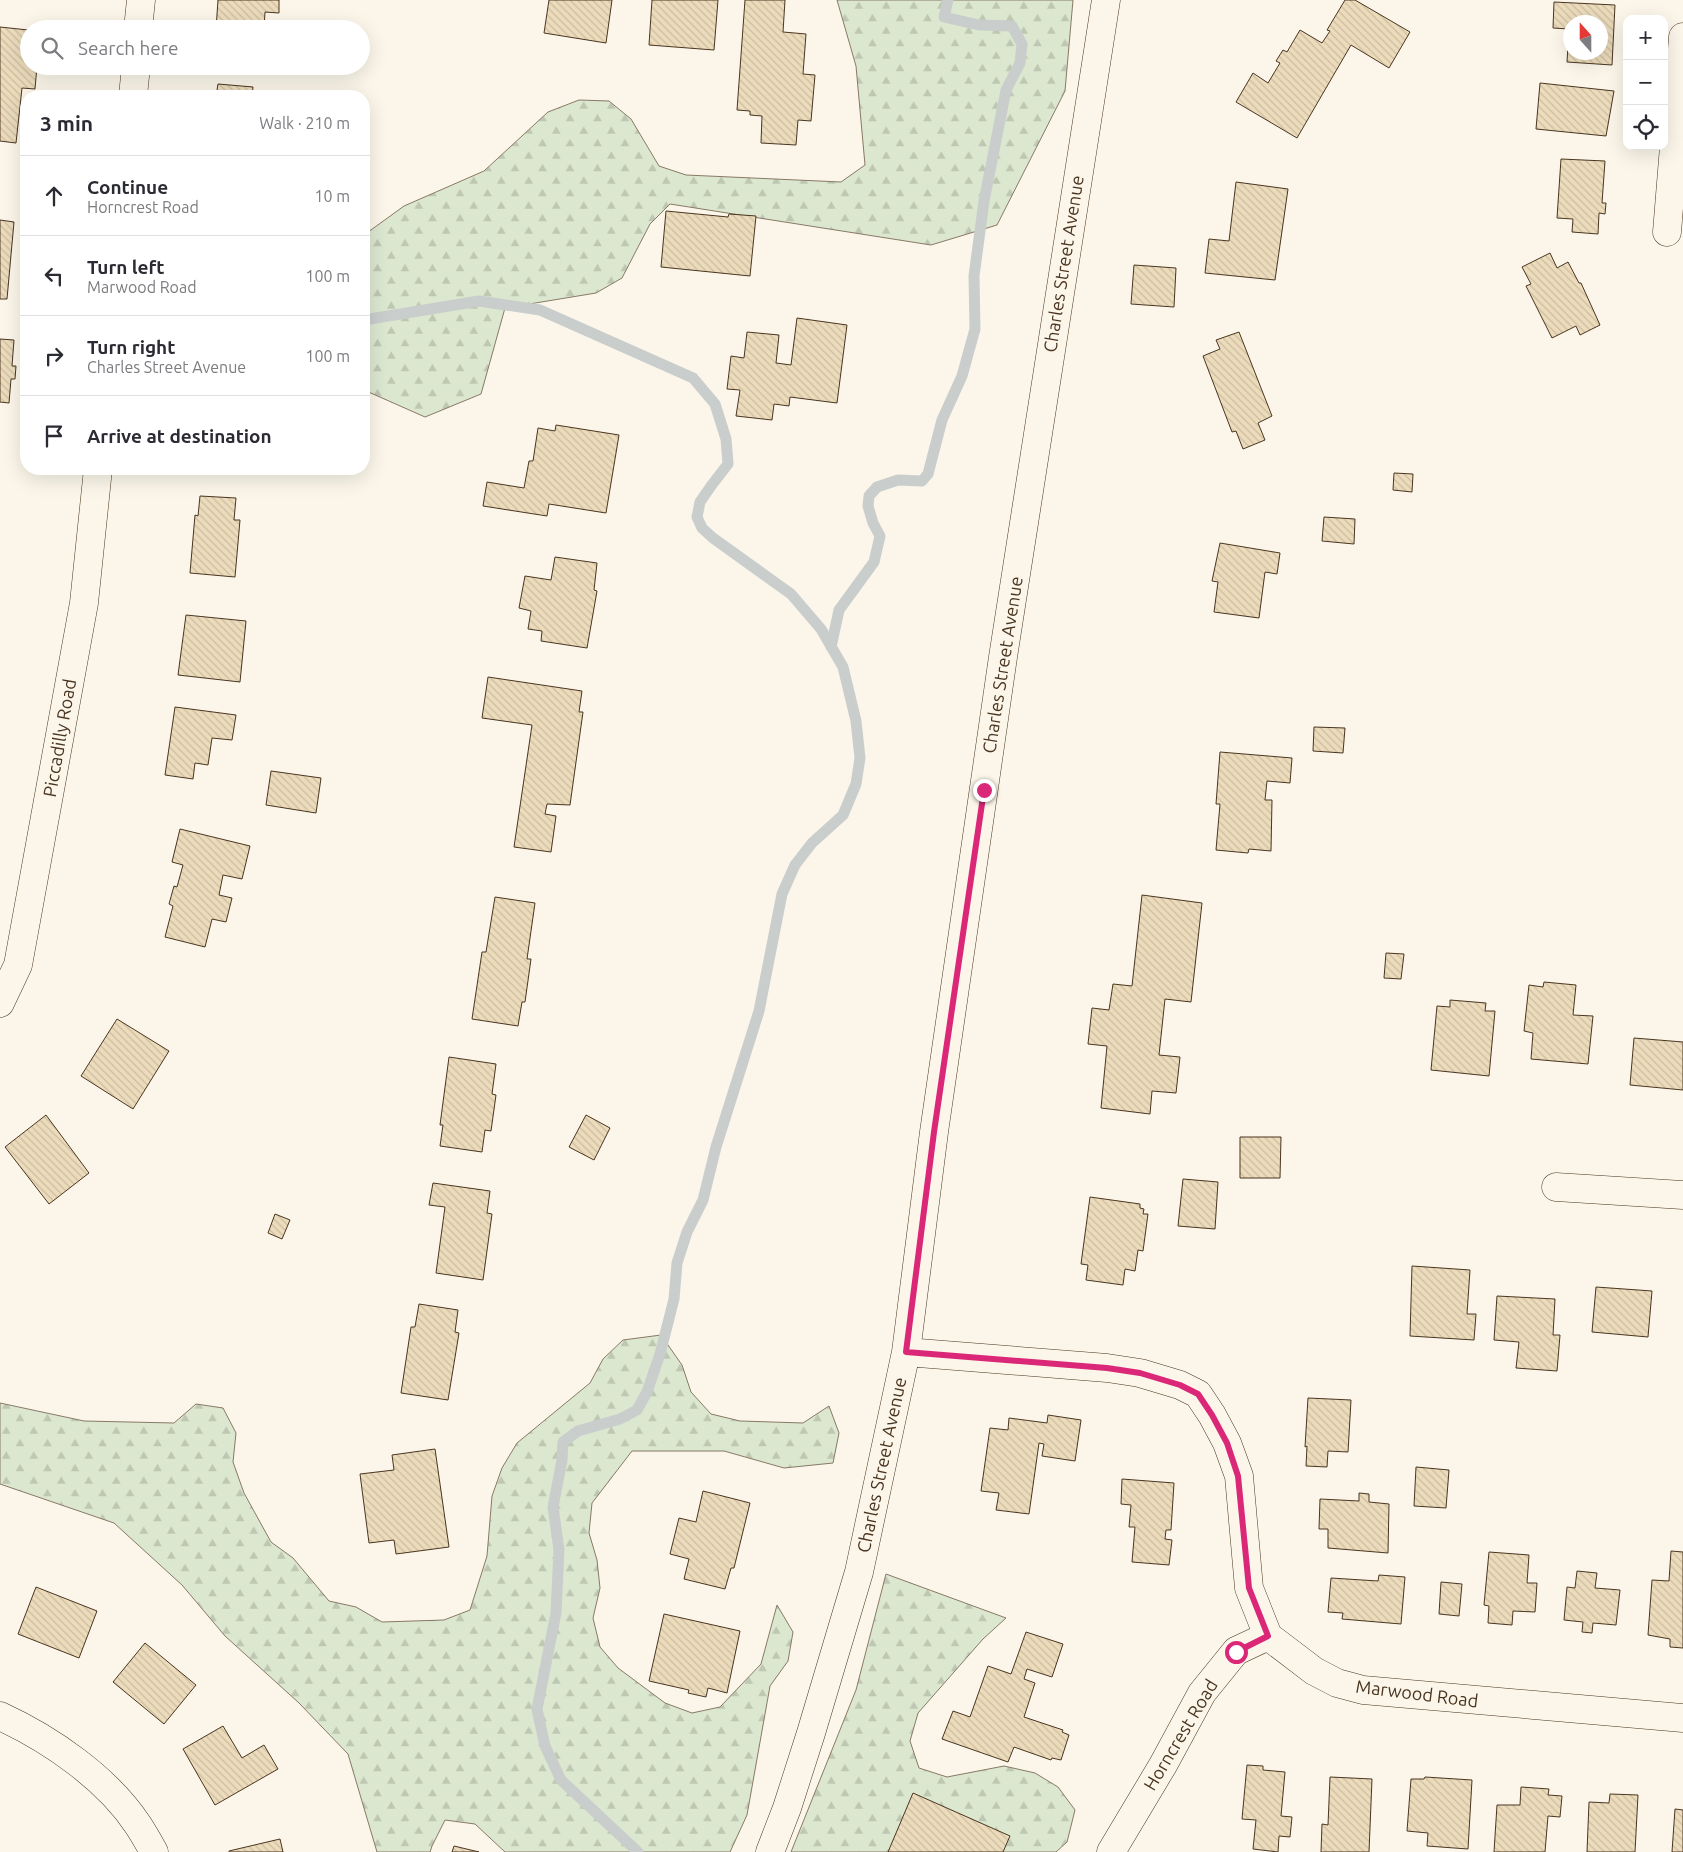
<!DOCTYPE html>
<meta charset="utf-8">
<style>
body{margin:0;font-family:Ubuntu,sans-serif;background:#f7f7f7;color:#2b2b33}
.controls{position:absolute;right:15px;top:15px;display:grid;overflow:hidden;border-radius:10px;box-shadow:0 5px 20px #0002}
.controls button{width:45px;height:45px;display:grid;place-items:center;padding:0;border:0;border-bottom:1px solid #e1e1e2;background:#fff;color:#2b2b33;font:25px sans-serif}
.compass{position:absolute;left:1563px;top:15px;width:45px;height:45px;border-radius:50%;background:#fff;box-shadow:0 5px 20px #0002;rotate:339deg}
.stop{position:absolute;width:15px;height:15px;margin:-11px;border:4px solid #db2777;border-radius:50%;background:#fff}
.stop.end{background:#db2777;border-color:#fff;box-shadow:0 1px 5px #0008}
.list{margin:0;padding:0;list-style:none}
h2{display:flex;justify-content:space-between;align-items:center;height:65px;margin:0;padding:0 20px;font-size:21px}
h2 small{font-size:16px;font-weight:400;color:#7c7c81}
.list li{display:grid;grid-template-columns:32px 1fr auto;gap:15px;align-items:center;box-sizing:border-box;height:80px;padding:0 20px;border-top:1px solid #e1e1e2}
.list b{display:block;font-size:19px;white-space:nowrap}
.list p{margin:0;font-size:16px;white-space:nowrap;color:#7c7c81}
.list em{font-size:16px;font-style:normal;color:#7c7c81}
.icon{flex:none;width:28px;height:28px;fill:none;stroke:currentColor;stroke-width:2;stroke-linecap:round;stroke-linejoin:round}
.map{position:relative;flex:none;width:1683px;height:1852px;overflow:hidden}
.search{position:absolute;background:#fff;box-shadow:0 5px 20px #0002;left:20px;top:20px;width:350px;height:55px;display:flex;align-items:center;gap:12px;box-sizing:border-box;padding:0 18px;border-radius:28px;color:#7c7c81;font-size:19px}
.panel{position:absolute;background:#fff;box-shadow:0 5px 20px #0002;left:20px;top:90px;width:350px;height:385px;border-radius:20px}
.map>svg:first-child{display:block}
.forest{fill:url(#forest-firs);stroke:#887966}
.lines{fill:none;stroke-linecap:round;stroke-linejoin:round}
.stream{stroke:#c9cecd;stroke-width:11}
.building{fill:url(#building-back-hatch);stroke:#4a3520;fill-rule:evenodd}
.street-casing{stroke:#4a3520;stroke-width:29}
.street{stroke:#fbf6e9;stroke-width:28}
.route{stroke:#db2777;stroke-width:6}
.labels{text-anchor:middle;stroke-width:4;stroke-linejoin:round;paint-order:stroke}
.street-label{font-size:18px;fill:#4a3520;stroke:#fbf6e9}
</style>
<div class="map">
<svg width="1683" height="1852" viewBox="0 0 1683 1852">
<defs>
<pattern id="forest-firs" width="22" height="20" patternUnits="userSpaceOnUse" patternTransform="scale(1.25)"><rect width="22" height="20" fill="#dce7d0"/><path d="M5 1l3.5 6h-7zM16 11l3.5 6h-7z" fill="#bec7b2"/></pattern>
<pattern id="building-back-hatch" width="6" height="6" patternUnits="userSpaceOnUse" patternTransform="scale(1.25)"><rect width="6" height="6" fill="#ecdcbc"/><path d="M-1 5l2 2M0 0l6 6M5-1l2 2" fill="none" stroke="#ccbda1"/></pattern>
</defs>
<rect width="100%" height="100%" fill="#fbf6e9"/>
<path class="forest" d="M 837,0 L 1073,0 L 1065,91 L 997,225 L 931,245 L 670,204 L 650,224 L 622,278 L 596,293 L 505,308 L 481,394 L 425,417 L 364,390 L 364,235 L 404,206 L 484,171 L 548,112 L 579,100 L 609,101 L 631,119 L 659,166 L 686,175 L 841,182 L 865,165 L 856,66 Z
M 661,1335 L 682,1365 L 691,1392 L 711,1414 L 740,1421 L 803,1423 L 829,1406 L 839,1433 L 833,1463 L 784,1468 L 724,1451 L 632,1451 L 592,1503 L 589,1533 L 597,1560 L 600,1588 L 593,1618 L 600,1647 L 618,1668 L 665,1703 L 692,1713 L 720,1707 L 761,1664 L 777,1605 L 793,1632 L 788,1661 L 770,1686 L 747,1815 L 730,1852 L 505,1852 L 475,1824 L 445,1820 L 432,1846 L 430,1852 L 377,1852 L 348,1754 L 299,1703 L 225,1636 L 182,1585 L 114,1523 L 0,1484 L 0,1403 L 84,1421 L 174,1423 L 196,1404 L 223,1408 L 236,1433 L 233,1462 L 244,1493 L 271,1542 L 293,1558 L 329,1601 L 356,1607 L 382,1622 L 444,1620 L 470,1610 L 487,1556 L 492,1496 L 502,1468 L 517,1443 L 590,1383 L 603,1359 L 623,1340 Z
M 886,1574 L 1006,1618 L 983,1639 L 918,1713 L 910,1741 L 919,1768 L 947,1777 L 1004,1766 L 1035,1773 L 1058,1787 L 1075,1810 L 1067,1842 L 1056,1852 L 953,1852 L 911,1834 L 886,1852 L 791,1852 L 856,1690 Z"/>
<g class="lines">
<path class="stream" d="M 364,320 L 479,301 L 540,310 L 693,378 L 715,404 L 726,439 L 728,464 L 711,486 L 700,502 L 697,517 L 702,528 L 713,538 L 791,594 L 821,629 L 843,667 L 856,721 L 860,758 L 856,784 L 843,815 L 812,843 L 795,865 L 782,894 L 759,1011 L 716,1147 L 703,1200 L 687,1232 L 677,1263 L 674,1299 L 660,1354 L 647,1392 L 637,1410 L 620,1419 L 578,1431 L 563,1442 L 562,1460 L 553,1507 L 559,1550 L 556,1613 L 537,1709 L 545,1746 L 561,1780 L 638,1852
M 831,647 L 839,610 L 874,562 L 880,536 L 873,523 L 868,506 L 869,496 L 877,487 L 898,480 L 922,481 L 928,474 L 942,420 L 962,376 L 975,329 L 974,276 L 984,201 L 1006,90 L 1020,63 L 1022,44 L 1012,26 L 979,25 L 944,17 L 948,0"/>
</g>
<path class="building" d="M 218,0 L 279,0 L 279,13 L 265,12 L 264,29 L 216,29 Z
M 549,0 L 612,0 L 606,43 L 544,33 Z
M 652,0 L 718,0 L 714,50 L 649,45 Z
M 745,0 L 785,0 L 783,32 L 806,34 L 803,74 L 815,75 L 811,121 L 798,120 L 796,145 L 761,143 L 762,116 L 750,115 L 750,111 L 737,110 Z
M 1345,0 L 1355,0 L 1410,32 L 1389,68 L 1351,45 L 1297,138 L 1236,102 L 1253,73 L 1268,83 L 1280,63 L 1276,61 L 1283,50 L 1287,52 L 1300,30 L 1322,43 L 1330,31 L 1327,30 Z
M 1554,2 L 1615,5 L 1612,65 L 1567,62 L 1569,29 L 1553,28 ZM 1570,22 L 1600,22 L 1600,52 L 1570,52 Z
M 0,27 L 28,30 L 26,46 L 29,46 L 29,66 L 37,66 L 35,89 L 22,88 L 16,143 L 0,141 Z
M 1540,83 L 1614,91 L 1606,136 L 1536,129 Z
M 218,84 L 253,87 L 252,96 L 216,96 Z
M 1561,159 L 1605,161 L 1602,203 L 1606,203 L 1605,214 L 1599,213 L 1598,234 L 1572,232 L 1573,219 L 1557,218 Z
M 1236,182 L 1288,189 L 1275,280 L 1205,273 L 1209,239 L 1229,241 Z
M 666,211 L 728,217 L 729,214 L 756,216 L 750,276 L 661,267 Z
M 0,220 L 14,222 L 7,299 L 0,299 Z
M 1550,253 L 1557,268 L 1568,262 L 1579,283 L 1581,283 L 1600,325 L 1580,335 L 1576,326 L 1552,338 L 1526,286 L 1531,284 L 1522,267 Z
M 1134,265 L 1176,268 L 1174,307 L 1131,304 Z
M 797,318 L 847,325 L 837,403 L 790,397 L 789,406 L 774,404 L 772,420 L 736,416 L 740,390 L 727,389 L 731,356 L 744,358 L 747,332 L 779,335 L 776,363 L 791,365 Z
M 1239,332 L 1272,416 L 1258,423 L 1265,440 L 1243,449 L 1236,431 L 1232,432 L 1203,356 L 1220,349 L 1216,340 Z
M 0,339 L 14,340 L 12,366 L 16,366 L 15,379 L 11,379 L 9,403 L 0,402 Z
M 556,425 L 619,435 L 606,513 L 549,504 L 547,516 L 483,506 L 487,482 L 524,488 L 529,461 L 533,461 L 538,428 L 555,431 Z
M 1394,473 L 1413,474 L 1412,492 L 1393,490 Z
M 200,496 L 236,498 L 234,520 L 240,520 L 235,577 L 190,573 L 195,515 L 198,516 Z
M 1324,517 L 1355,519 L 1354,544 L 1322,541 Z
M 1220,543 L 1280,553 L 1277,574 L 1265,572 L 1259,618 L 1214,612 L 1218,582 L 1212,581 Z
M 555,557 L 597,563 L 594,590 L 597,591 L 587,648 L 541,641 L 542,631 L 528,629 L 531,611 L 519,608 L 525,576 L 551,580 Z
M 186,615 L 246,621 L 240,682 L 178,675 Z
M 488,677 L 582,691 L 579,712 L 583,712 L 570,805 L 547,804 L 545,814 L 556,816 L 551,852 L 514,847 L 532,725 L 482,718 Z
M 175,707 L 236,715 L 232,740 L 212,738 L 208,765 L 195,763 L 193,779 L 165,775 Z
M 1314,727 L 1345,728 L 1343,753 L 1313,751 Z
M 1220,752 L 1292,758 L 1290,783 L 1267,781 L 1265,800 L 1272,800 L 1271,851 L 1249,849 L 1248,853 L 1216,850 L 1220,804 L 1216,804 Z
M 271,771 L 321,778 L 316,813 L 266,805 Z
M 180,829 L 250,846 L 242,879 L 223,875 L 219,895 L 232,898 L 226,922 L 212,919 L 205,947 L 165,937 L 173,906 L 169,904 L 174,886 L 177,887 L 183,865 L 172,862 Z
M 1142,895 L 1202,903 L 1191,1002 L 1165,999 L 1159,1055 L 1180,1057 L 1176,1093 L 1152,1091 L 1150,1114 L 1101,1108 L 1107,1046 L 1088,1044 L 1092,1008 L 1109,1010 L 1113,984 L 1132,986 Z
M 495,897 L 535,903 L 527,959 L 531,959 L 525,1002 L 522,1002 L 518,1026 L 472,1019 L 482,952 L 486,952 Z
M 1386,953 L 1404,954 L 1401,979 L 1384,978 Z
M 1544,982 L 1576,985 L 1573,1015 L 1593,1016 L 1588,1064 L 1531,1059 L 1533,1033 L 1524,1031 L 1529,985 L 1543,987 Z
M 1450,1000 L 1486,1003 L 1485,1011 L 1495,1011 L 1489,1076 L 1431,1070 L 1437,1006 L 1450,1007 Z
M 117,1019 L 169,1051 L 133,1109 L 81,1076 Z
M 1634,1038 L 1683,1042 L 1683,1090 L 1630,1085 Z
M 449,1057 L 496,1064 L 492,1094 L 496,1095 L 491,1131 L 485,1130 L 482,1152 L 440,1146 L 443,1125 L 440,1125 Z
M 46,1115 L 89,1173 L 49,1204 L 5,1147 Z
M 586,1115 L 610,1128 L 594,1160 L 569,1147 Z
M 1240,1137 L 1281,1137 L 1280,1178 L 1240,1178 Z
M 1183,1179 L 1218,1182 L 1215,1229 L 1178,1226 Z
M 433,1183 L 490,1191 L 487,1213 L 492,1214 L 483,1280 L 436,1273 L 445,1207 L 429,1205 Z
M 1090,1197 L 1140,1204 L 1140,1208 L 1144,1209 L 1143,1214 L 1148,1214 L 1143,1251 L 1138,1250 L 1135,1271 L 1125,1269 L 1123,1285 L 1086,1280 L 1088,1265 L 1081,1264 Z
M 275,1214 L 290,1220 L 282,1239 L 268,1233 Z
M 1412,1266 L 1470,1270 L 1467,1314 L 1476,1314 L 1474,1340 L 1410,1336 Z
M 1596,1287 L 1652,1291 L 1648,1337 L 1592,1332 Z
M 1497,1296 L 1555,1299 L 1553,1335 L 1560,1335 L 1557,1371 L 1516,1368 L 1519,1342 L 1494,1340 Z
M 419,1304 L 458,1310 L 455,1332 L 459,1333 L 448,1400 L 401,1393 L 411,1327 L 415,1327 Z
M 1308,1398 L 1351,1400 L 1348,1452 L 1328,1451 L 1327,1467 L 1306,1466 L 1307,1446 L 1305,1447 Z
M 1048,1415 L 1081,1420 L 1075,1461 L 1042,1456 L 1044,1444 L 1039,1443 L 1029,1514 L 996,1510 L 999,1493 L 981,1491 L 990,1428 L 1008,1430 L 1009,1418 L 1047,1423 Z
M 435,1449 L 449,1547 L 396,1554 L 394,1540 L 369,1543 L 360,1474 L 394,1470 L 392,1455 Z
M 1416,1467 L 1449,1470 L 1446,1508 L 1414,1506 Z
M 1122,1479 L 1174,1483 L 1171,1530 L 1166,1530 L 1165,1539 L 1172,1540 L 1169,1565 L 1132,1562 L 1135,1527 L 1129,1527 L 1131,1505 L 1121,1504 Z
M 703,1491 L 750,1503 L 734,1568 L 731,1568 L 725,1589 L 684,1579 L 689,1559 L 670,1554 L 679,1518 L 696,1522 Z
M 1359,1493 L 1369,1494 L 1369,1502 L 1389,1504 L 1388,1553 L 1328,1548 L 1328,1529 L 1319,1529 L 1320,1499 L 1359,1501 Z
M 1671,1551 L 1683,1552 L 1683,1648 L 1670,1647 L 1670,1639 L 1648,1635 L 1652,1580 L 1669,1581 Z
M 1489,1552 L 1529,1555 L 1527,1583 L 1537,1583 L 1535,1612 L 1513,1611 L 1512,1625 L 1488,1623 L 1489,1606 L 1484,1605 Z
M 1577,1571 L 1597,1573 L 1595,1588 L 1620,1590 L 1616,1625 L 1593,1623 L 1592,1633 L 1582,1632 L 1583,1622 L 1564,1620 L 1567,1587 L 1575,1588 Z
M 1379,1575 L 1405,1577 L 1401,1624 L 1342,1619 L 1343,1613 L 1328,1612 L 1331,1578 L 1378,1581 Z
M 1441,1582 L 1462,1584 L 1459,1616 L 1439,1614 Z
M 36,1587 L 97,1611 L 79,1658 L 18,1634 Z
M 664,1614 L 740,1631 L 727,1693 L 708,1688 L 706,1697 L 688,1693 L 689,1690 L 649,1681 Z
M 1026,1632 L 1063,1644 L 1052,1677 L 1027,1669 L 1024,1679 L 1035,1683 L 1024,1717 L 1063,1730 L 1062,1732 L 1069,1735 L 1061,1760 L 1052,1758 L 1051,1760 L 1014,1747 L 1008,1762 L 942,1739 L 953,1711 L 970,1717 L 988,1666 L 1011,1674 Z
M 145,1643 L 196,1685 L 164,1724 L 113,1682 Z
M 223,1726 L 242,1758 L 264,1745 L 278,1769 L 215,1805 L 183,1749 Z
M 1247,1765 L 1263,1766 L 1263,1770 L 1285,1772 L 1281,1816 L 1292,1817 L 1290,1837 L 1279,1836 L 1278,1852 L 1253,1849 L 1256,1820 L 1242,1819 Z
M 1330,1777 L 1372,1779 L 1369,1852 L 1321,1852 L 1322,1824 L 1328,1825 Z
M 1425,1777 L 1472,1780 L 1468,1849 L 1427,1846 L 1428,1833 L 1407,1831 L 1411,1779 L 1424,1779 Z
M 1521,1787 L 1549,1789 L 1548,1795 L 1562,1796 L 1560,1817 L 1548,1816 L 1545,1852 L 1494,1852 L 1497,1805 L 1520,1805 Z
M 913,1793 L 1010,1836 L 1003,1852 L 888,1852 Z
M 1610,1794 L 1638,1795 L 1635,1852 L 1587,1852 L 1589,1802 L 1609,1803 Z
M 1675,1809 L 1683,1810 L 1683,1852 L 1672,1852 Z
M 280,1839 L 283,1852 L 229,1852 L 229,1851 Z
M 454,1846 L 479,1852 L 452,1852 Z"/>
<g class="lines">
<defs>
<path id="street" d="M 138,29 L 141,0
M 133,96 L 136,66
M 1667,232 L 1683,37
M 0,1003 L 18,965 L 84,603 L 98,469
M 1556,1187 L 1683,1195
M 906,1352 L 1107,1368 L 1140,1373 L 1180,1385 L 1198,1394 L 1212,1415 L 1227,1443 L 1239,1476 L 1249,1588 L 1268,1636 L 1314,1671 L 1337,1683 L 1363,1690 L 1683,1718
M 0,1716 C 50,1739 107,1778 138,1825 C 144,1834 149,1843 154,1852
M 770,1852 L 787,1808 L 811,1733 L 859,1572 L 906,1352 L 934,1132 L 1003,657 L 1106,0
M 1111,1852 L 1163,1765 L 1202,1693 L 1236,1651 L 1268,1636"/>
</defs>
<use href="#street" class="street-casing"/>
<use href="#street" class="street"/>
</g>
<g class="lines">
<path class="route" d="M 984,790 L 934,1132 L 906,1352 L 1107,1368 L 1140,1373 L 1180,1385 L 1198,1394 L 1212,1415 L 1227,1443 L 1238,1476 L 1249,1588 L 1268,1636 L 1236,1652"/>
</g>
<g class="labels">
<g class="street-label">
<text transform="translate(1064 264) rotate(-81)" y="6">Charles Street Avenue</text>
<text transform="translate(1003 665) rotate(-81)" y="6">Charles Street Avenue</text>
<text transform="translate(60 738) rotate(-80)" y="6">Piccadilly Road</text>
<text transform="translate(882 1465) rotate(-78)" y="6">Charles Street Avenue</text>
<text transform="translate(1417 1694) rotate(7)" y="6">Marwood Road</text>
<text transform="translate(1181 1735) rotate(-59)" y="6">Horncrest Road</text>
</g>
</g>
</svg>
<div class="controls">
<button>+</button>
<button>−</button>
<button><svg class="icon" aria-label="locate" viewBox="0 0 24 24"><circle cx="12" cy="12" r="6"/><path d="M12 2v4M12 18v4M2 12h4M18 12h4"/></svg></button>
</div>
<svg class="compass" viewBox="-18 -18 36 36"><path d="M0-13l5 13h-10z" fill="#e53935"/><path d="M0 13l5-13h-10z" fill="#7c7c81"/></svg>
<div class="stop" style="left:1236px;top:1652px"></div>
<div class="stop end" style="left:984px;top:790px"></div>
<div class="search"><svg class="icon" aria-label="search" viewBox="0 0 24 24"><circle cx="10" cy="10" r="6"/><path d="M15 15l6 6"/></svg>Search here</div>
<section class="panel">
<h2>3 min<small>Walk · 210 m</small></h2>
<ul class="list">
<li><svg class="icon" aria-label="ahead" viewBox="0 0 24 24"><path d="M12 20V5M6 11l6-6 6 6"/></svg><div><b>Continue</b><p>Horncrest Road</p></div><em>10 m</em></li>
<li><svg class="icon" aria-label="left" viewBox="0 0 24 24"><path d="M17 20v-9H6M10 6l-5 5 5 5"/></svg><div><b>Turn left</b><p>Marwood Road</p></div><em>100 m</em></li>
<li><svg class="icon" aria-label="right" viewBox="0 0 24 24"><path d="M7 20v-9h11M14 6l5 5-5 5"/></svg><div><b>Turn right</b><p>Charles Street Avenue</p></div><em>100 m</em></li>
<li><svg class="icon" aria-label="arrive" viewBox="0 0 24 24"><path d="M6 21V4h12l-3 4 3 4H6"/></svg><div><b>Arrive at destination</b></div></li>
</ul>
</section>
</div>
